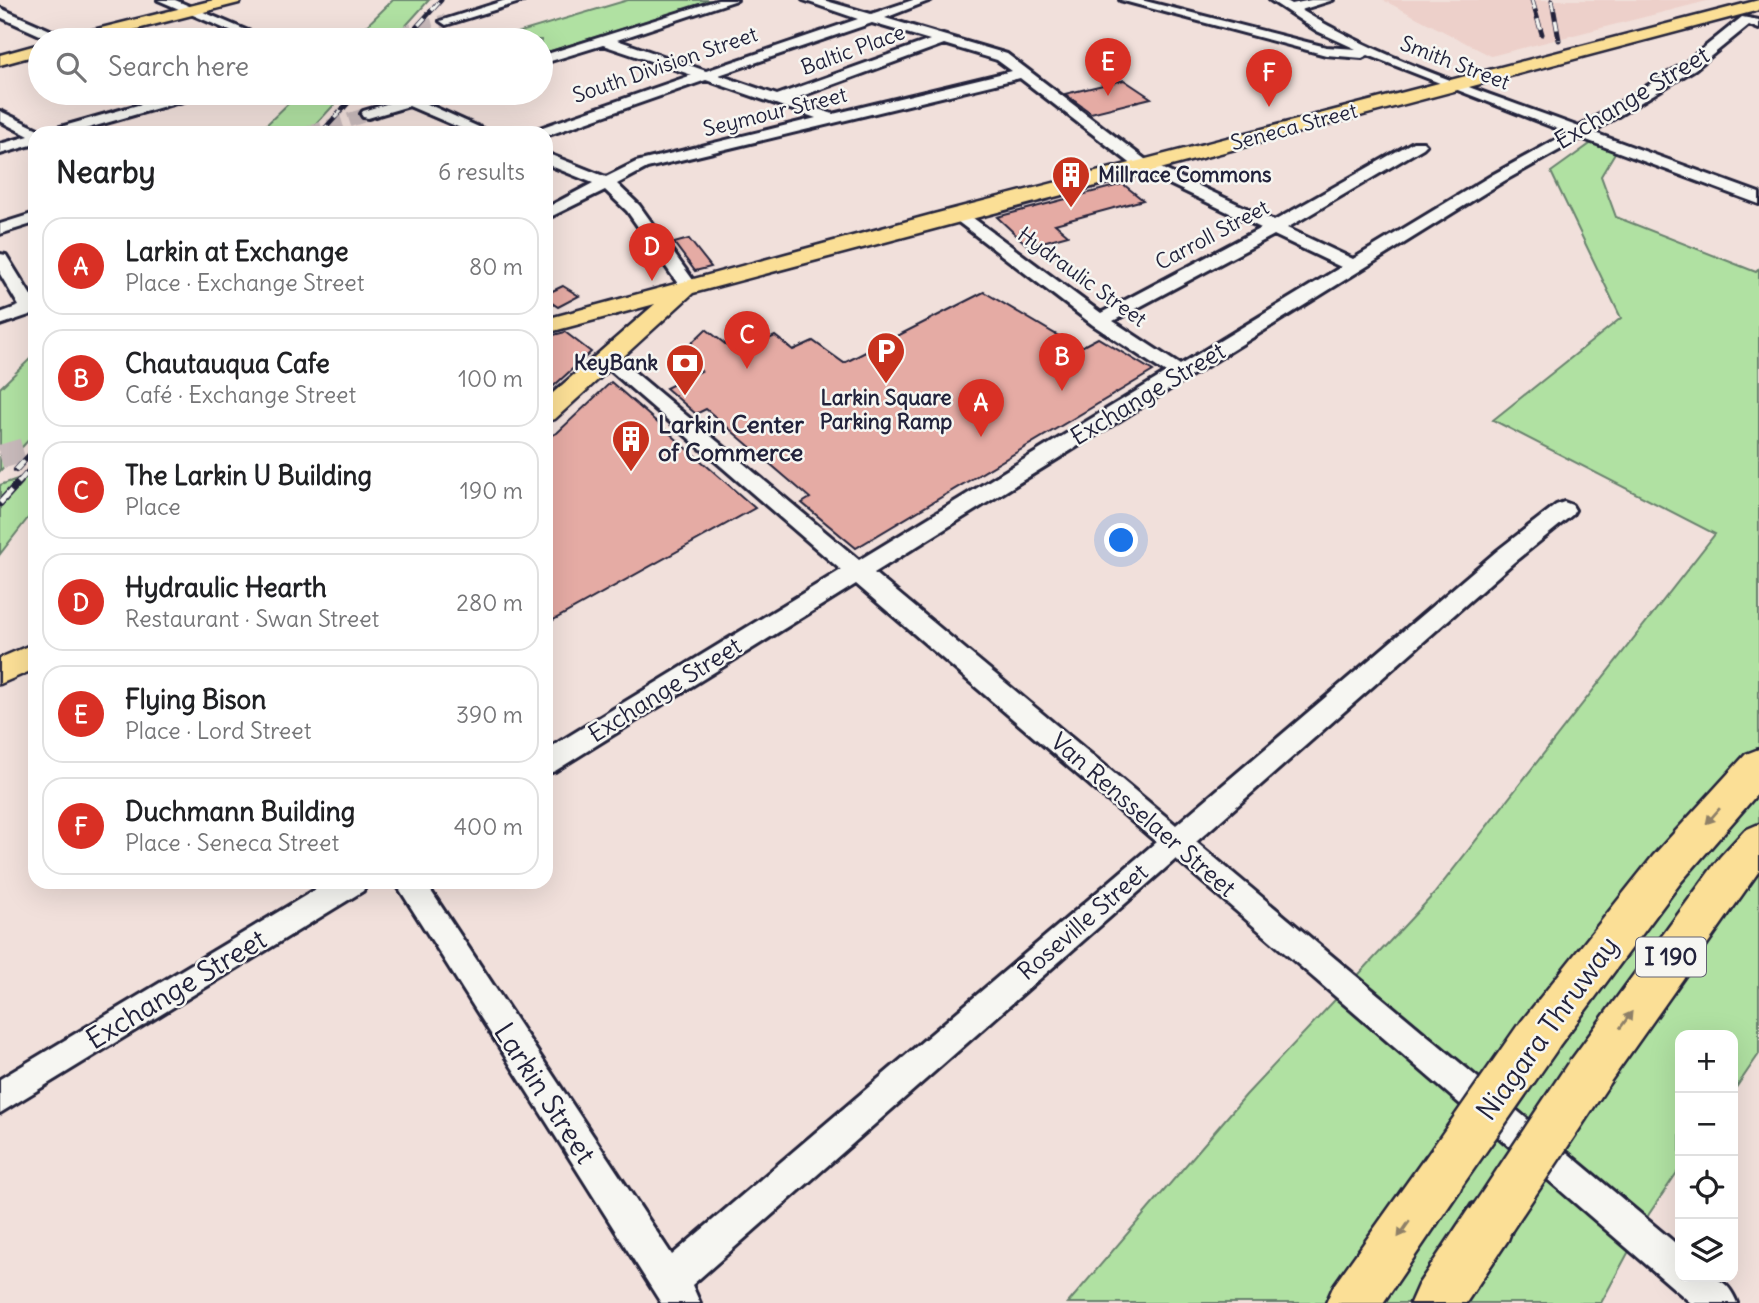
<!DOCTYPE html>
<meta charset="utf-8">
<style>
body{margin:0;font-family:Delius,sans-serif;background:#f2f2f2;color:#202124}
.controls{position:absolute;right:21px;bottom:21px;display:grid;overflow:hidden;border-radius:14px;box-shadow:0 7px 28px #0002}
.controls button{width:63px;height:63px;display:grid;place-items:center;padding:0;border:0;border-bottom:2px solid #e0e0e0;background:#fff;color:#202124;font:35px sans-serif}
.you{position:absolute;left:1122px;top:541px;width:24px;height:24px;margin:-18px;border:5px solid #fff;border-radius:50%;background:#1a73e8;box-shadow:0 0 0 10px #1a73e833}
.badge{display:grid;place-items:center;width:46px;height:46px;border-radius:50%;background:#d93025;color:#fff;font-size:23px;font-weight:700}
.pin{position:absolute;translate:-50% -58px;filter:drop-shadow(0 2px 4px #0008)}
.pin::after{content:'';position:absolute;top:37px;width:24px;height:21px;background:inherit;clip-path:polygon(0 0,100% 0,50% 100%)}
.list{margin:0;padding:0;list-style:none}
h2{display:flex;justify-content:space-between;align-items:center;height:91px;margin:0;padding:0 28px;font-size:30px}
h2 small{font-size:23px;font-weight:400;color:#757577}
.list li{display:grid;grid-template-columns:46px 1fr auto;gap:21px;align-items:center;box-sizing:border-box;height:98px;margin:0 14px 14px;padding:0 14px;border:2px solid #e0e0e0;border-radius:21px}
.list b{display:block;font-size:26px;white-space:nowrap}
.list p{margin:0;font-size:23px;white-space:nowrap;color:#757577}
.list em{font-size:23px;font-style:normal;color:#757577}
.icon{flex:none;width:38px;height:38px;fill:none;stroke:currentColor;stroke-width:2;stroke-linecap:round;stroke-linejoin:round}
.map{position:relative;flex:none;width:1759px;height:1303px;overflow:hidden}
.search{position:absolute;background:#fff;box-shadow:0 7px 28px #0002;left:28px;top:28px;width:525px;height:77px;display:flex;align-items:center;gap:18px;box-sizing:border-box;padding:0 24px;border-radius:38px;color:#757577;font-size:26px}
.panel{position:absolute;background:#fff;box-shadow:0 7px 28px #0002;left:28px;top:126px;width:525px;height:763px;border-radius:21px}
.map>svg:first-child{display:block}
.built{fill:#edd0ca}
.green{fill:#b0e1a2;stroke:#69826e;stroke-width:2}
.building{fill:#e5aba4;stroke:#22223b;stroke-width:2}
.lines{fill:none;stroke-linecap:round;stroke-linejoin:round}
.minor-tunnel{stroke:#c8babb;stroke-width:14;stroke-dasharray:14 7;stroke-linecap:butt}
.major-tunnel{stroke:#c8babb;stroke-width:24;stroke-dasharray:24 12;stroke-linecap:butt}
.minor-casing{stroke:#22223b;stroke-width:6}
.major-casing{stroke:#22223b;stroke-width:5}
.highway-casing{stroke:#22223b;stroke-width:5}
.minor{fill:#f6f6f2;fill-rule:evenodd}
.major{fill:#fbdf96;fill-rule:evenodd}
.highway{fill:#fbdf96;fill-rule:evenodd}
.rail-far2-casing{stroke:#22223b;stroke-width:5}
.rail-far1-casing{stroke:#22223b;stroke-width:6}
.rail-casing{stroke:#22223b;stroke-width:8}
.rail-far2{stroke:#f6f6f2;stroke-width:3.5;stroke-dasharray:10;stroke-linecap:butt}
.rail-far1{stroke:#f6f6f2;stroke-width:4.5;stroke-dasharray:12;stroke-linecap:butt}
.rail{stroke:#f6f6f2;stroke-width:5;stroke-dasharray:16;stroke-linecap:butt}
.highway-bridge-casing{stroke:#22223b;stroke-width:51;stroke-linecap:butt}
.highway-bridge{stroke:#fbdf96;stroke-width:46}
.oneway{fill:#8e8068}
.labels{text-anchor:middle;stroke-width:5;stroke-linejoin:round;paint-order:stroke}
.far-street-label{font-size:21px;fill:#22223b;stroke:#f6f6f2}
.far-poi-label{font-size:21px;font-weight:bold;fill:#22223b;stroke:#f6f6f2;text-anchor:start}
.shield{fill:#f6f6f2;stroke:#626272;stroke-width:2}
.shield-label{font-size:23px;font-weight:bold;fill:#22223b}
.street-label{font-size:24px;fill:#22223b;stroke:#f6f6f2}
.poi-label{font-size:24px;font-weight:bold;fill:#22223b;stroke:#f6f6f2;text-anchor:start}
.near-street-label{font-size:28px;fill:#22223b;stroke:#f6f6f2}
</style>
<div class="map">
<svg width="1759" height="1303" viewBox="0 0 1759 1303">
<rect width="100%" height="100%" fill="#f1e0db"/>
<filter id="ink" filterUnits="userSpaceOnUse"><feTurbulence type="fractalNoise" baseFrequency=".0143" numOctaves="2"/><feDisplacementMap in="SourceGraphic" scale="14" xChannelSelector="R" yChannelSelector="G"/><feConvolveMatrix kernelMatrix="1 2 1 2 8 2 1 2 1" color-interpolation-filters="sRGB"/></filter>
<g filter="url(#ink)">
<path class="built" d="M 1383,0 L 1711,0 L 1491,56 Z"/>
<path class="green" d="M 393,0 L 429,0 L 393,40 L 352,40 Z
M 628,0 L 714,0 L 541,54 L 541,40 L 493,40 Z
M 299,93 L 345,93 L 308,133 L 258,133 Z
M 1593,142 L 1616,151 L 1601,176 L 1616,217 L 1756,272 L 1759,269 L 1759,1054 L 1733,1092 L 1733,1035 L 1680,1035 L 1680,1168 L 1649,1214 L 1601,1303 L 1068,1303 L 1246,1095 L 1434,894 L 1715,534 L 1493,420 L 1621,318 L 1551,172 Z
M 35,354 L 35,433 L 0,471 L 0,388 Z
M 35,473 L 35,509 L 0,554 L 0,485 Z"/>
<path class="building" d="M 1124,80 L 1151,98 L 1091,113 L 1065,94 Z
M 1123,184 L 1143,200 L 1055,224 L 1068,235 L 1028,246 L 997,217 Z
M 689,239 L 711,267 L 695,271 L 674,243 Z
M 563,286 L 579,296 L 558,307 L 546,299 L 546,294 Z
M 984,292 L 1079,348 L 1098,338 L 1153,371 L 856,548 L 802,503 L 810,498 L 706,409 L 696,414 L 666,388 L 701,371 L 680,354 L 706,329 L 738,354 L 775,336 L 793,350 L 813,341 L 844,363 Z
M 565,332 L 591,352 L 546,393 L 546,337 Z
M 611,382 L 755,508 L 546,624 L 546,438 L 557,433 Z"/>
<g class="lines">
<path class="minor-tunnel" d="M 379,40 L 446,21
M 309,133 L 368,114"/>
<path class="major-tunnel" d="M 0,457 L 35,447"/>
<defs>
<path id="minor" d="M 158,0 L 175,0 L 269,40 L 251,40 Z
M 506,0 L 526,0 L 446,25 L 440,21 Z
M 718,0 L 737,0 L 617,40 L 706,71 L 858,19 L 803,0 L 823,0 L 871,14 L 913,0 L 931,0 L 885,18 L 1007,54 L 1150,163 L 1274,221 L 1413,142 L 1423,142 L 1426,145 L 1423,148 L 1287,228 L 1353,259 L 1492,175 L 1568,133 L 1368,55 L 1362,58 L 1326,55 L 1120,0 L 1141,0 L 1326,47 L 1356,49 L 1317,31 L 1270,0 L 1285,0 L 1292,4 L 1311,0 L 1333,0 L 1301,10 C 1387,62 1485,92 1579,127 L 1685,63 L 1742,17 L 1759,20 L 1759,29 L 1749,25 L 1695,69 L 1592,132 L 1759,193 L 1759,204 L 1581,138 L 1504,181 L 874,573 L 1176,825 L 1498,550 L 1556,505 L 1564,502 L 1572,505 L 1575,510 L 1572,515 L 1514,562 L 1196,842 L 1680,1247 L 1680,1277 C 1709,1277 1725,1273 1737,1303 L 1691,1303 L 1176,859 L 692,1285 L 700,1303 L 661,1303 L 395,882 L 425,882 L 672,1255 L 1156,842 L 856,584 L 555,771 L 546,774 L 546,750 L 841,570 L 596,358 L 599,354 L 613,354 L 859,560 L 1166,373 L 1093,325 L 953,218 L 951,215 L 953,212 L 965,212 L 1101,313 L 1261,228 L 1138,169 L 1020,78 L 647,168 L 617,184 L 639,205 L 698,287 L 695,291 L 683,291 L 627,211 L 605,190 L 546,219 L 546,208 L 593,183 L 546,164 L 546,153 L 606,177 L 636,162 L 816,118 L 706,80 L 546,136 L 546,133 L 532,133 L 534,130 L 692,75 L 603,45 L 541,64 L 541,56 ZM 872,23 L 930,40 L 777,95 L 719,75 ZM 944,44 L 997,60 L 1012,71 L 833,114 L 791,100 ZM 1274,235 L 1341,267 L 1180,365 L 1113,321 Z
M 0,8 L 66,37 L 68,40 L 51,40 L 0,17 Z
M 180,93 L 202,93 L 200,96 L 71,133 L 48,133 L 50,130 Z
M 388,93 C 397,93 406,97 413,96 C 423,95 433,93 444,93 L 442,96 L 423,102 L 492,133 L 472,133 L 409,106 L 368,118 L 363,117 L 361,114 L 363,111 L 396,101 L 389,98 Z
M 0,111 L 40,130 L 42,133 L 35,133 L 35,144 L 0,154 L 0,144 L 29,136 L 0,121 Z
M 35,213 L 35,223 L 0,234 L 0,224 Z
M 0,254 L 6,255 L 35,302 L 35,313 L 0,325 L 0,313 L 19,306 L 0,274 Z
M 328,882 L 367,882 L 363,891 L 0,1113 L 0,1079 Z"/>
<path id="major" d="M 214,0 L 241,0 L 239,3 L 94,40 L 66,40 L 69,36 Z
M 1759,0 L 1759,10 L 693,293 L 555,419 L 546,421 L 546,399 L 655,304 L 546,333 L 546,319 L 930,215 Z
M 40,44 L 40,54 L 0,65 L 0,55 Z
M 35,643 L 35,669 L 0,684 L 0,658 Z"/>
<path id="highway" d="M 1759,749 L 1759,792 L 1681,882 L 1553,1054 L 1537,1060 L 1521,1054 L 1514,1038 L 1521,1022 L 1653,856 L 1746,754 Z
M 1759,824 L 1759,871 L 1603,1092 L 1587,1099 L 1571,1092 L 1564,1076 L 1571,1060 L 1720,857 L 1745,830 Z
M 1443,1149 L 1460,1156 L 1467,1173 L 1460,1190 L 1383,1303 L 1326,1303 L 1334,1285 L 1426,1156 Z
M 1490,1197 L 1508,1204 L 1515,1222 L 1508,1240 L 1466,1303 L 1410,1303 L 1418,1285 L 1472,1204 Z"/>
</defs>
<use href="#minor" class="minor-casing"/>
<use href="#major" class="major-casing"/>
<use href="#highway" class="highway-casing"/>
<use href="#minor" class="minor"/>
<use href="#major" class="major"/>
<use href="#highway" class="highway"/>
<defs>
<path id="rail-far2" d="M 1532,0 L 1542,34
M 1552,0 L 1559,40
M 405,40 L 441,0
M 321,133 L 357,93"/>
<path id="rail-far1" d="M 16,470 L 35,449
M 18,483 L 35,464"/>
<path id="rail" d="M 0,503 L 20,481"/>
</defs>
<use href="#rail-far2" class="rail-far2-casing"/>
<use href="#rail-far1" class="rail-far1-casing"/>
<use href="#rail" class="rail-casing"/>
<use href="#rail-far2" class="rail-far2"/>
<use href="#rail-far1" class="rail-far1"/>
<use href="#rail" class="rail"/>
<defs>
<path id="highway-bridge" d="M 1443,1173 L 1537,1038
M 1490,1222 L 1587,1076"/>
</defs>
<use href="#highway-bridge" class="highway-bridge-casing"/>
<use href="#highway-bridge" class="highway-bridge"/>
</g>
<defs><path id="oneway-solid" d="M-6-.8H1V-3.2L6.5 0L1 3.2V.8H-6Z" transform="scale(1.75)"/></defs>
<g class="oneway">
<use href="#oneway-solid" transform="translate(1713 816) rotate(131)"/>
<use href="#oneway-solid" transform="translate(1626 1020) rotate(-54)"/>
<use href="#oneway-solid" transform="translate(1404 1229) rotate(125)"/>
</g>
</g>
<defs>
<symbol id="building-pin" viewBox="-11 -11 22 30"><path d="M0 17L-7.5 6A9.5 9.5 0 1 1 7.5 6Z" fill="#c8321e" stroke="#f6f6f2"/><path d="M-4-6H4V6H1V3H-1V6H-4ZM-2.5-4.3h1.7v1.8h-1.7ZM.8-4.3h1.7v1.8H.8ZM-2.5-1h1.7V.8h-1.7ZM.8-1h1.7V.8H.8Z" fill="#fff"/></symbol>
<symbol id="parking-pin" viewBox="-11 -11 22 30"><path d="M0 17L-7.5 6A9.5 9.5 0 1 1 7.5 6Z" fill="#c8321e" stroke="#f6f6f2"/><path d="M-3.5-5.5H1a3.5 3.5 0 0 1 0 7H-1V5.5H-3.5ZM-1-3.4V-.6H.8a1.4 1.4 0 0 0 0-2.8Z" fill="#fff"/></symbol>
<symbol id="bank-pin" viewBox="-11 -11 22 30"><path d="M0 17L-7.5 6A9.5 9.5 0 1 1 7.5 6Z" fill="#c8321e" stroke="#f6f6f2"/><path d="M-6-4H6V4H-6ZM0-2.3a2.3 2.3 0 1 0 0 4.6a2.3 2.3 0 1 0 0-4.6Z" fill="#fff"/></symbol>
</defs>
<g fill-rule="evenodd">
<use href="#building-pin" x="1049" y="153" width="44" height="60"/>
<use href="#parking-pin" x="864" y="329" width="44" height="60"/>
<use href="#bank-pin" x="663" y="341" width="44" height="60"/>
<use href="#building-pin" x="609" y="417" width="44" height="60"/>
</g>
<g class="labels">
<g class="far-street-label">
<text transform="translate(853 50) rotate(-20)" y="7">Baltic Place</text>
<text transform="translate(1455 63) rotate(21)" y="7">Smith Street</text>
<text transform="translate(665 65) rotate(-19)" y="7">South Division Street</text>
<text transform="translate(775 112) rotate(-14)" y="7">Seymour Street</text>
<text transform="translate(1294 127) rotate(-15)" y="7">Seneca Street</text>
<text transform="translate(1212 235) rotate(-28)" y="7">Carroll Street</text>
<text transform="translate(1082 277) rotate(36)" y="7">Hydraulic Street</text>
</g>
<g class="far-poi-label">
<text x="1098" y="182">Millrace Commons</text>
<text x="658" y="370" text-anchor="end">KeyBank</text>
<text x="886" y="405" text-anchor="middle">Larkin Square<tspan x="886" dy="24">Parking Ramp</tspan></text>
</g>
<rect class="shield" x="1636" y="937.5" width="70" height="39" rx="5"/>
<g class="shield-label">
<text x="1671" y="965">I 190</text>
</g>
<g class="street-label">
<text transform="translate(1632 98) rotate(-31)" y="8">Exchange Street</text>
<text transform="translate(1148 394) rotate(-31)" y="8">Exchange Street</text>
<text transform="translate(665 690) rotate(-32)" y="8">Exchange Street</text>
<text transform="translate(1143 815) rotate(41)" y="8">Van Rensselaer Street</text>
<text transform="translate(1083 922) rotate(-41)" y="8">Roseville Street</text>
</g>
<g class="poi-label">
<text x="658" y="433">Larkin Center<tspan x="658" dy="28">of Commerce</tspan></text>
</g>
<g class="near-street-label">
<text transform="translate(176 989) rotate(-31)" y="10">Exchange Street</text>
<text transform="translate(1547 1028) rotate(-54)" y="10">Niagara Thruway</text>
<text transform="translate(545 1093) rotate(57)" y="10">Larkin Street</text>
</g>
</g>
</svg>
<div class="controls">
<button>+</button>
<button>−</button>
<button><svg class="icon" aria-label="locate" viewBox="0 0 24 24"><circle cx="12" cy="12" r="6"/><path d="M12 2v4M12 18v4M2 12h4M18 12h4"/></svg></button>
<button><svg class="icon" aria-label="layers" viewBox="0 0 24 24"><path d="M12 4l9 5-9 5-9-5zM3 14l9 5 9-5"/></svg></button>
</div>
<div class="you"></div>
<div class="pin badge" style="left:981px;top:437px">A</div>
<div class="pin badge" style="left:1062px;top:391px">B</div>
<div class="pin badge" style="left:747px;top:369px">C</div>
<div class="pin badge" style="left:652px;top:281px">D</div>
<div class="pin badge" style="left:1108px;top:96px">E</div>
<div class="pin badge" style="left:1269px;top:107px">F</div>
<div class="search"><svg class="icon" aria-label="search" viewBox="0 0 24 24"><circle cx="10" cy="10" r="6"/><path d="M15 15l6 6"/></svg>Search here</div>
<section class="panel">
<h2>Nearby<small>6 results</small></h2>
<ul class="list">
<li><span class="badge">A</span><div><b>Larkin at Exchange</b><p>Place · Exchange Street</p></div><em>80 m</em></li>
<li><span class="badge">B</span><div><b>Chautauqua Cafe</b><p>Café · Exchange Street</p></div><em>100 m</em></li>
<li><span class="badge">C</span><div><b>The Larkin U Building</b><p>Place</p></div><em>190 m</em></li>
<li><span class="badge">D</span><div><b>Hydraulic Hearth</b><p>Restaurant · Swan Street</p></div><em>280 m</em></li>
<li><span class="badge">E</span><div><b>Flying Bison</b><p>Place · Lord Street</p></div><em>390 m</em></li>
<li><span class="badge">F</span><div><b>Duchmann Building</b><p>Place · Seneca Street</p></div><em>400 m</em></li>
</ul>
</section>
</div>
